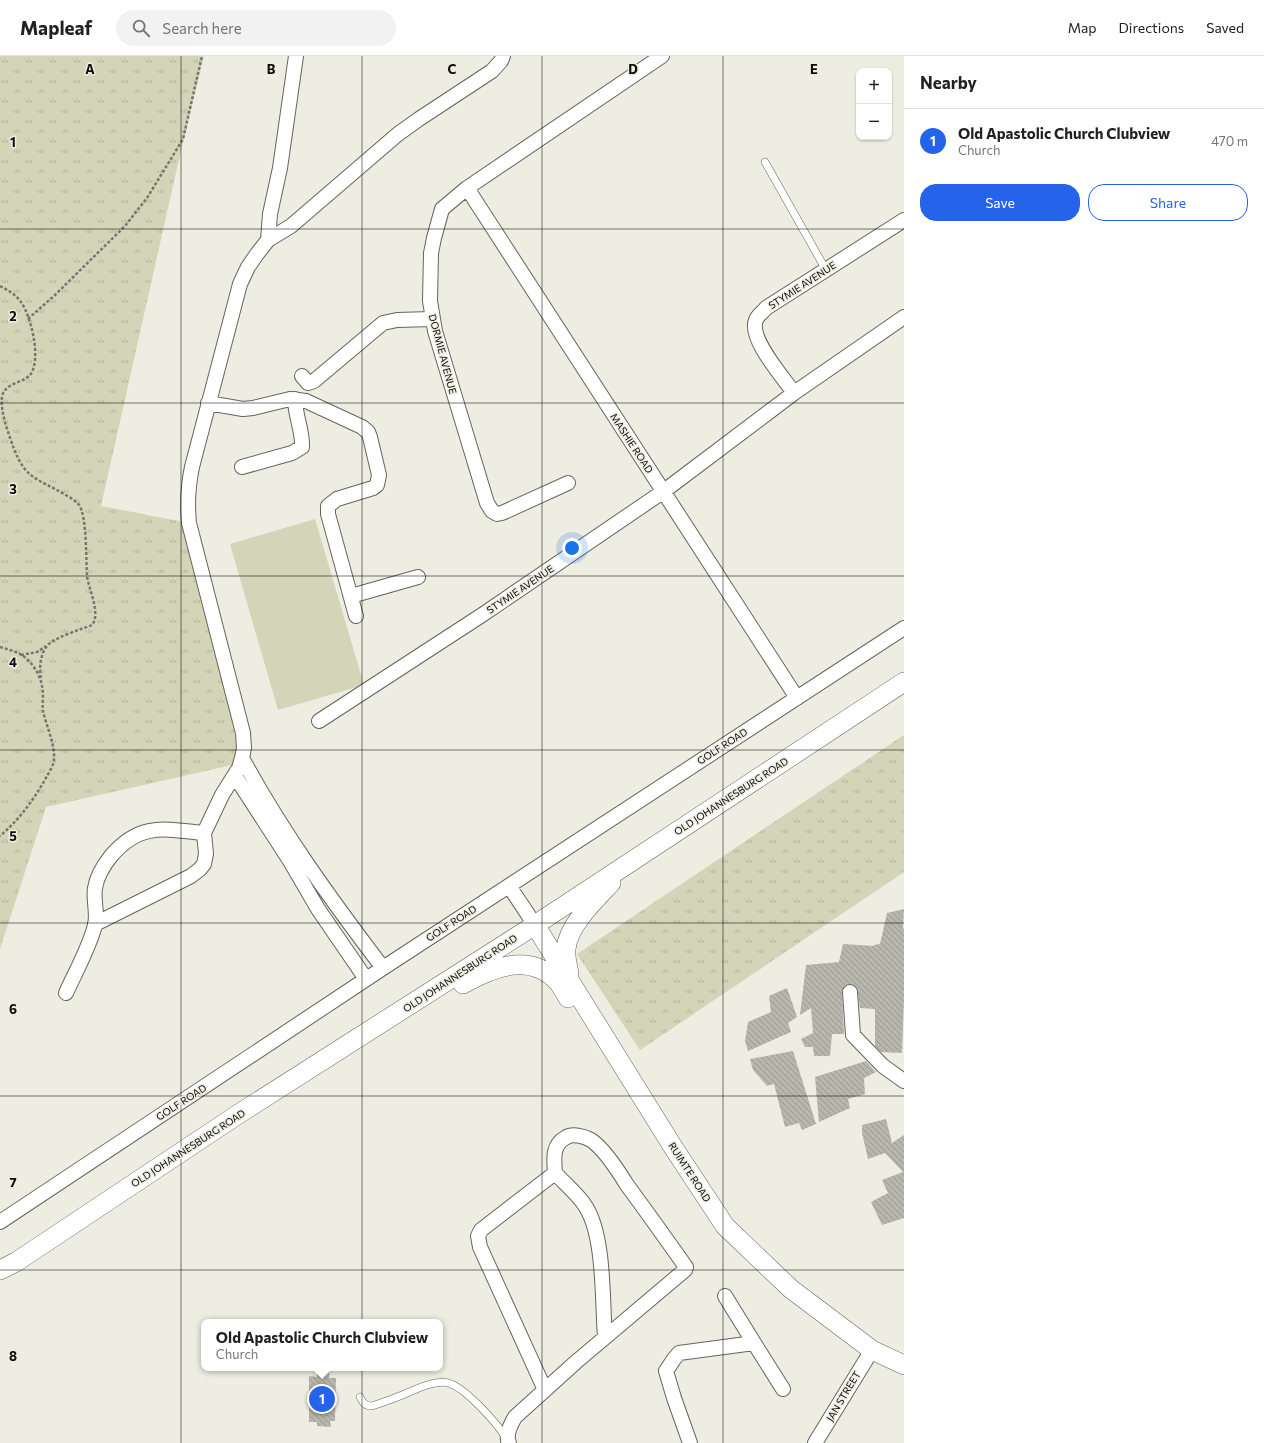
<!DOCTYPE html>
<meta charset="utf-8">
<style>
body{margin:0;font-family:Commissioner,sans-serif;background:#f2f2f2;color:#202124}
.controls{position:absolute;right:12px;top:12px;display:grid;overflow:hidden;border-radius:8px;box-shadow:0 1px 3px #0004}
.controls button{width:36px;height:36px;display:grid;place-items:center;padding:0;border:0;border-bottom:1px solid #e0e0e0;background:#fff;color:#202124;font:20px sans-serif}
.you{position:absolute;left:572px;top:492px;width:14px;height:14px;margin:-10px;border:3px solid #fff;border-radius:50%;background:#1a73e8;box-shadow:0 0 0 6px #1a73e833}
.badge{display:grid;place-items:center;width:26px;height:26px;border-radius:50%;background:#2563eb;color:#fff;font-size:13px;font-weight:700}
.pin{position:absolute;translate:-50% -50%;border:2px solid #fff;box-shadow:0 1px 4px #0006}
.popup{position:absolute;left:201px;top:1263px;width:242px;height:52px;box-sizing:border-box;display:grid;place-content:center;border-radius:8px;background:#fff;filter:drop-shadow(0 1px 3px #0005);font-size:13px;white-space:nowrap;color:#757577}
.popup b{font-size:15px;color:#202124}
.popup::after{content:'';position:absolute;left:50%;top:100%;margin-left:-8px;border:8px solid transparent;border-top-color:#fff}
.list{margin:0;padding:0;list-style:none}
h2{display:flex;justify-content:space-between;align-items:center;height:52px;margin:0;padding:0 16px;font-size:17px}
h2 small{font-size:13px;font-weight:400;color:#757577}
.list li{display:grid;grid-template-columns:26px 1fr auto;gap:12px;align-items:center;box-sizing:border-box;height:64px;padding:0 16px;border-top:1px solid #e0e0e0}
.list b{display:block;font-size:15px;white-space:nowrap}
.list p{margin:0;font-size:13px;white-space:nowrap;color:#757577}
.list em{font-size:13px;font-style:normal;color:#757577}
.actions{display:flex;gap:8px;padding:12px 16px}
.actions a{flex:1;padding:9px 0;border:1px solid #2563eb;border-radius:16px;text-align:center;font-size:14px;color:#2563eb}
.actions .main{background:#2563eb;color:#fff}
.icon{flex:none;width:22px;height:22px;fill:none;stroke:currentColor;stroke-width:2;stroke-linecap:round;stroke-linejoin:round}
.map{position:relative;flex:none;width:904px;height:1387px;overflow:hidden}
header{display:flex;align-items:center;gap:24px;box-sizing:border-box;height:56px;padding:0 20px;background:#fff;border-bottom:1px solid #e0e0e0}
header strong{font-size:19px}
nav{display:flex;gap:22px;margin-inline-start:auto;font-size:14px}
.search{width:280px;height:36px;background:#f2f2f2;display:flex;align-items:center;gap:10px;box-sizing:border-box;padding:0 14px;border-radius:22px;color:#757577;font-size:15px}
main{display:flex}
aside{flex:1;background:#fff}
.map>svg:first-child{display:block}
.grass{fill:url(#grass-tufts)}
.pitch{fill:#d4d4b8}
.building{fill:url(#building-back-hatch)}
.lines{fill:none;stroke-linecap:round;stroke-linejoin:round}
.lane-casing{stroke:#65655c;stroke-width:8}
.street-casing{stroke:#65655c;stroke-width:16}
.secondary-casing{stroke:#65655c;stroke-width:20}
.path{stroke:#76766f;stroke-width:2.5;stroke-dasharray:3 2;stroke-linecap:butt}
.lane{stroke:#fff;stroke-width:7}
.street{stroke:#fff;stroke-width:14}
.secondary{stroke:#fff;stroke-width:19}
.grid{fill:none;stroke:#0c0c08;stroke-width:1;stroke-opacity:0.55}
.labels{text-anchor:middle;stroke-width:3;stroke-linejoin:round;paint-order:stroke}
.street-label{font-size:10px;fill:#0c0c08;stroke:#edede2}
.grid-label{font-size:13px;text-anchor:middle;font-weight:bold;fill:#0c0c08;stroke:#edede2;stroke-width:3;stroke-linejoin:round;paint-order:stroke}
</style>
<header>
<strong>Mapleaf</strong>
<div class="search"><svg class="icon" aria-label="search" viewBox="0 0 24 24"><circle cx="10" cy="10" r="6"/><path d="M15 15l6 6"/></svg>Search here</div>
<nav><a>Map</a><a>Directions</a><a>Saved</a></nav>
</header>
<main>
<div class="map">
<svg width="904" height="1387" viewBox="0 0 904 1387">
<defs>
<pattern id="grass-tufts" width="24" height="20" patternUnits="userSpaceOnUse"><rect width="24" height="20" fill="#d4d4b8"/><path d="M3 7l-1-3M5 7V3M7 7l1-3M15 17l-1-3M17 17v-4M19 17l1-3" fill="none" stroke="#b5b59d"/></pattern>
<pattern id="building-back-hatch" width="6" height="6" patternUnits="userSpaceOnUse"><rect width="6" height="6" fill="#b6b6ac"/><path d="M-1 5l2 2M0 0l6 6M5-1l2 2" fill="none" stroke="#9b9b92"/></pattern>
</defs>
<rect width="100%" height="100%" fill="#edede2"/>
<path class="grass" d="M 0,0 L 204,0 L 177,112 L 101,450 L 189,467 L 241,707 L 46,751 L 0,893 Z
M 904,679 L 904,816 L 640,994 L 577,898 Z"/>
<path class="pitch" d="M 315,463 L 364,629 L 278,654 L 230,488 Z"/>
<path class="building" d="M 904,853 L 903,873 L 904,873 L 904,943 L 902,997 L 881,996 L 875,990 L 875,953 L 860,952 L 857,932 L 854,929 L 850,928 L 845,929 L 842,936 L 844,978 L 832,978 L 830,1000 L 814,1000 L 813,991 L 805,991 L 801,983 L 813,977 L 811,952 L 800,959 L 806,909 L 839,906 L 843,888 L 874,890 L 874,889 L 880,888 L 887,857 Z
M 787,932 L 797,961 L 788,967 L 791,976 L 748,995 L 745,985 L 748,966 L 771,956 L 769,940 Z
M 793,995 L 816,1068 L 802,1074 L 799,1067 L 785,1071 L 774,1028 L 767,1030 L 753,1014 L 750,1003 Z
M 866,1005 L 876,1016 L 864,1022 L 865,1038 L 848,1043 L 850,1052 L 819,1066 L 815,1021 Z
M 886,1063 L 892,1087 L 904,1079 L 904,1162 L 882,1169 L 871,1146 L 888,1137 L 882,1124 L 903,1116 L 885,1097 L 868,1103 L 862,1077 L 862,1069 Z
M 317,1315 L 329,1315 L 329,1322 L 336,1322 L 335,1365 L 330,1365 L 331,1371 L 317,1370 L 317,1366 L 309,1366 L 309,1320 L 317,1321 Z"/>
<g class="lines">
<defs>
<path id="lane" d="M 765,106 L 826,214
M 360,1341 C 363,1347 365,1350 372,1350 C 384,1346 396,1342 407,1337 C 417,1333 426,1328 436,1327 C 441,1326 447,1326 451,1328 C 467,1334 497,1367 506,1382"/>
<path id="street" d="M 467,132 L 797,642
M 268,184 L 270,158 L 280,112 L 296,0
M 302,320 L 308,327 L 314,325 L 383,267 L 397,264 L 432,263
M 794,337 C 783,321 748,282 756,264 C 757,260 763,256 766,252 L 904,164
M 208,347 L 243,353 L 253,352 L 290,343 L 306,345 L 362,371 L 368,376 L 370,381 L 379,419 L 377,429 L 373,432 L 337,443 L 328,450 L 328,458 L 356,560
M 242,411 L 292,397 L 302,391 C 303,375 295,360 295,343
M 568,427 L 502,457 L 497,458 L 492,455 L 487,447 L 435,275 L 430,245 L 431,197 L 434,182 L 442,153 L 467,132 L 662,0
M 351,540 L 418,521
M 319,665 L 482,559 L 664,435 L 794,337 L 904,261
M 242,702 C 282,776 332,845 383,912
M 235,720 L 290,805 L 318,853 L 366,923
M 509,830 L 535,869
M 95,868 L 191,820 L 200,813 L 204,808 L 206,798 L 204,777 L 222,739 L 239,712 L 242,702 L 244,692 L 243,677 L 189,467 C 187,447 188,430 192,411 L 240,228 L 248,211 L 257,198 L 268,184 L 291,170 L 398,78 L 419,63 L 492,15 L 501,5 L 503,0
M 850,936 L 853,979 L 883,1010 L 904,1025
M 66,937 C 75,917 90,890 95,869 C 98,857 93,844 95,832 C 97,820 103,810 111,800 C 140,766 164,773 204,777
M 555,1117 C 564,1127 579,1139 586,1151 C 605,1182 602,1245 605,1281
M 0,1166 L 383,912 L 904,572
M 725,1240 L 754,1287
M 509,1387 C 505,1379 511,1368 515,1361 L 576,1306 L 685,1214 L 686,1211 C 666,1183 647,1156 627,1129 C 619,1116 603,1092 591,1084 C 584,1080 572,1077 565,1082 C 552,1089 554,1104 555,1117 L 481,1174 L 478,1180 L 480,1191 L 545,1334
M 690,1387 L 674,1342 L 666,1315 L 674,1303 L 679,1297 L 754,1287 L 783,1333
M 815,1387 L 872,1294"/>
<path id="secondary" d="M 535,869 L 673,1091 L 725,1170 L 791,1233 L 872,1294 L 904,1309
M 569,918 C 568,911 565,901 566,893 C 568,869 595,844 611,827
M 463,928 C 493,911 530,896 558,926 C 562,931 565,937 568,942
M 0,1214 L 16,1206 L 237,1059 L 535,869 L 904,626"/>
</defs>
<use href="#lane" class="lane-casing"/>
<use href="#street" class="street-casing"/>
<use href="#secondary" class="secondary-casing"/>
<path class="path" d="M 0,230 C 8,234 16,239 21,246 C 31,260 42,304 30,319 C 23,327 4,327 2,341 C 0,356 9,379 14,393 C 26,424 39,423 64,438 C 69,441 75,444 79,449 C 87,459 86,506 87,520 C 89,534 101,558 92,569 C 82,573 56,581 49,588 C 40,596 39,612 41,623
M 28,263 L 55,239 L 125,170 L 147,142 L 183,83 L 202,0
M 0,591 C 7,593 14,595 20,598 C 31,604 40,618 42,630 C 44,638 42,647 43,655 C 46,669 55,688 54,703 C 54,708 50,715 47,720 C 35,742 20,763 0,780
M 21,599 L 37,596 L 46,590"/>
<use href="#lane" class="lane"/>
<use href="#street" class="street"/>
<use href="#secondary" class="secondary"/>
</g>
<path class="grid" d="M 181,0 L 181,1387M 362,0 L 362,1387M 542,0 L 542,1387M 723,0 L 723,1387M 0,173 L 904,173M 0,347 L 904,347M 0,520 L 904,520M 0,694 L 904,694M 0,867 L 904,867M 0,1040 L 904,1040M 0,1214 L 904,1214"/>
<g class="labels">
<g class="street-label">
<text transform="translate(802 229) rotate(-33)" y="4">STYMIE AVENUE</text>
<text transform="translate(443 298) rotate(75)" y="4">DORMIE AVENUE</text>
<text transform="translate(632 387) rotate(57)" y="4">MASHIE ROAD</text>
<text transform="translate(520 533) rotate(-34)" y="4">STYMIE AVENUE</text>
<text transform="translate(722 690) rotate(-33)" y="4">GOLF ROAD</text>
<text transform="translate(731 740) rotate(-33)" y="4">OLD JOHANNESBURG ROAD</text>
<text transform="translate(451 867) rotate(-33)" y="4">GOLF ROAD</text>
<text transform="translate(460 917) rotate(-33)" y="4">OLD JOHANNESBURG ROAD</text>
<text transform="translate(181 1046) rotate(-33)" y="4">GOLF ROAD</text>
<text transform="translate(188 1092) rotate(-33)" y="4">OLD JOHANNESBURG ROAD</text>
<text transform="translate(690 1116) rotate(57)" y="4">RUIMTE ROAD</text>
<text transform="translate(843 1340) rotate(-59)" y="4">JAN STREET</text>
</g>
</g>
<g class="grid-label">
<text x="90" y="18">A</text>
<text x="271" y="18">B</text>
<text x="452" y="18">C</text>
<text x="633" y="18">D</text>
<text x="814" y="18">E</text>
<text x="13" y="91">1</text>
<text x="13" y="265">2</text>
<text x="13" y="438">3</text>
<text x="13" y="611">4</text>
<text x="13" y="785">5</text>
<text x="13" y="958">6</text>
<text x="13" y="1131">7</text>
<text x="13" y="1305">8</text>
</g>
</svg>
<div class="controls">
<button>+</button>
<button>−</button>
</div>
<div class="you"></div>
<div class="pin badge" style="left:322px;top:1343px">1</div>
<div class="popup"><b>Old Apastolic Church Clubview</b>Church</div>
</div>
<aside>
<h2>Nearby<small></small></h2>
<ul class="list">
<li><span class="badge">1</span><div><b>Old Apastolic Church Clubview</b><p>Church</p></div><em>470 m</em></li>
</ul>
<div class="actions"><a class="main">Save</a><a>Share</a></div>
</aside>
</main>
